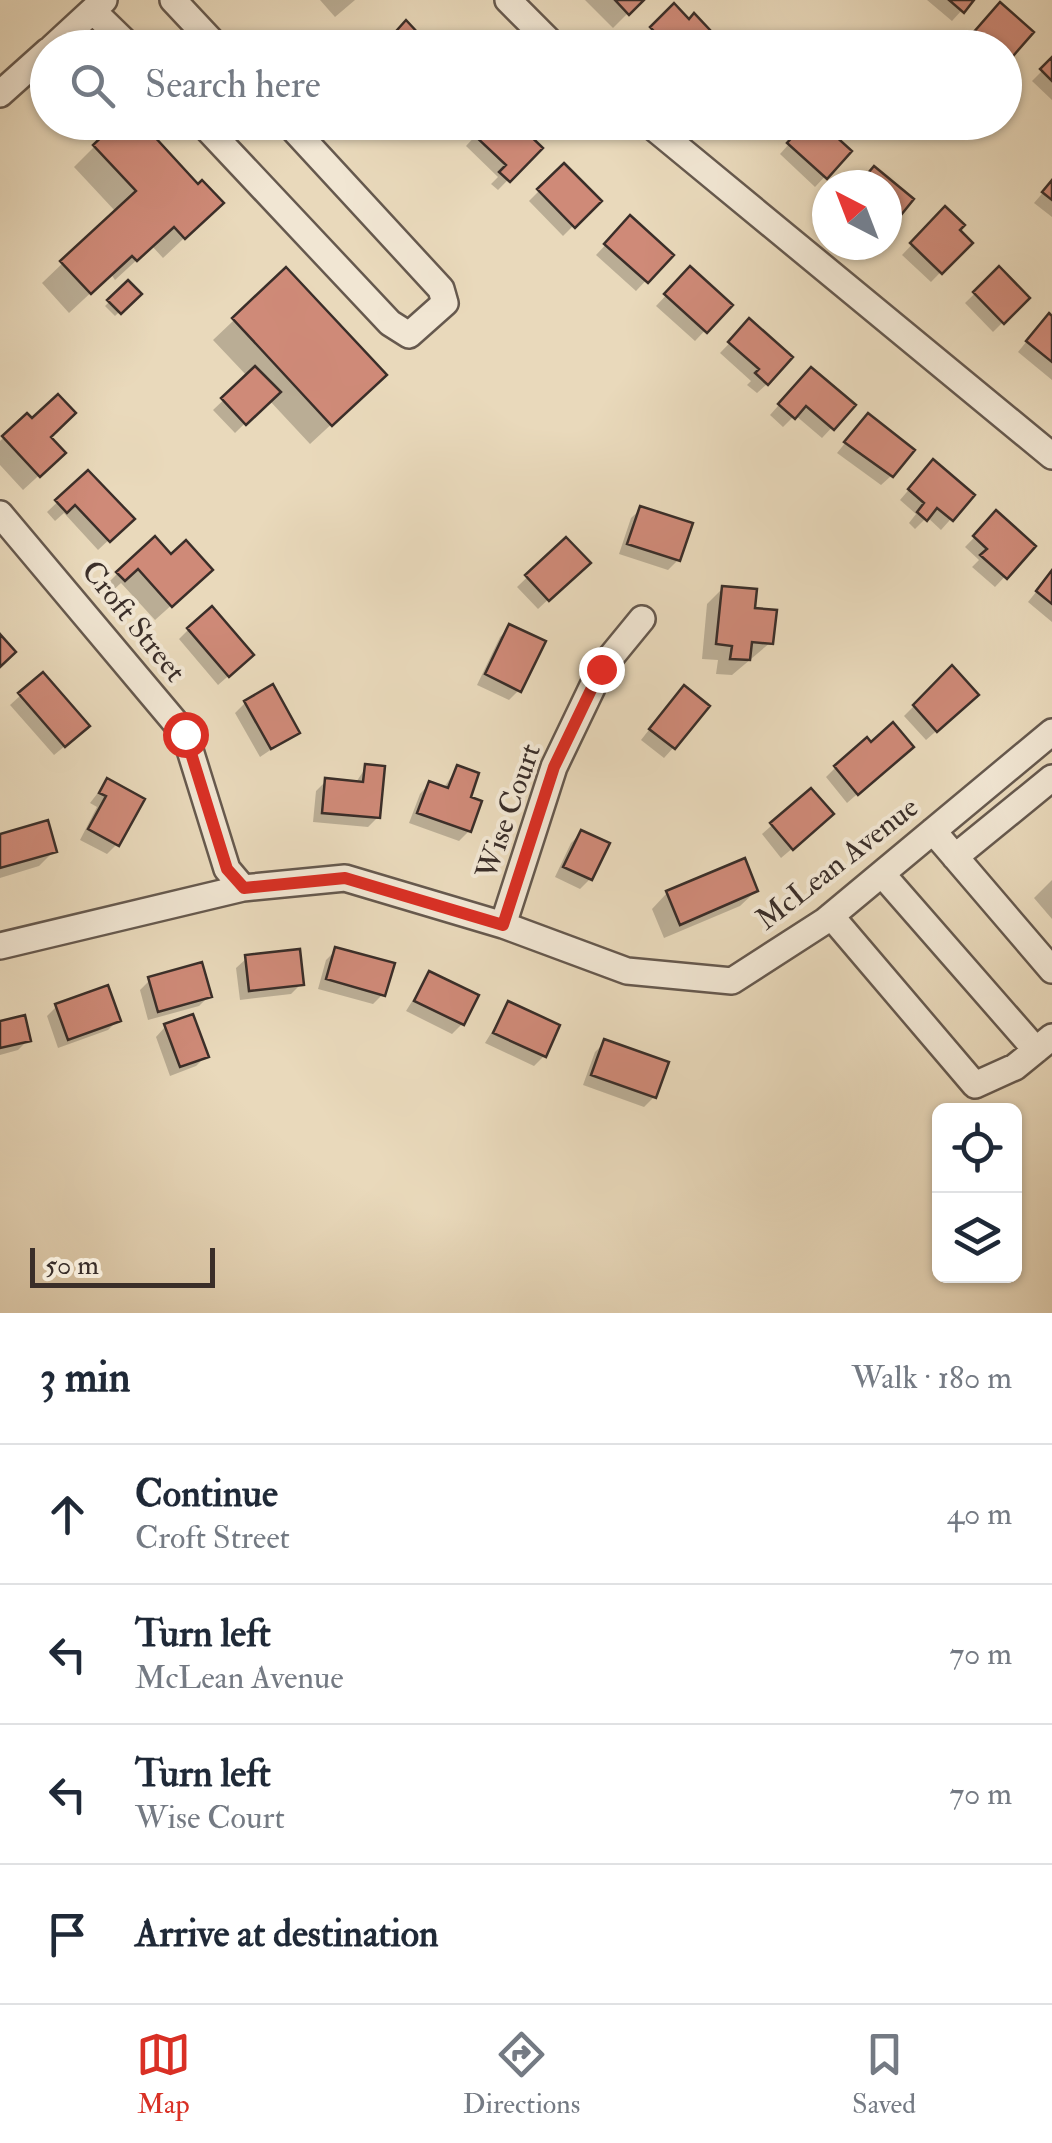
<!DOCTYPE html>
<meta charset="utf-8">
<style>
body{margin:0;font-family:"IM FELL Double Pica",serif;background:#f2f2f3;color:#1f2937}
.controls{position:absolute;right:30px;bottom:30px;display:grid;overflow:hidden;border-radius:15px;box-shadow:0 2px 8px #0004}
.controls button{width:90px;height:90px;display:grid;place-items:center;padding:0;border:0;border-bottom:2px solid #e0e1e3;background:#fff;color:#1f2937;font:50px sans-serif}
.compass{position:absolute;left:812px;top:170px;width:90px;height:90px;border-radius:50%;background:#fff;box-shadow:0 2px 8px #0004;rotate:318deg}
.scale{position:absolute;left:30px;bottom:25px;width:185px;box-sizing:border-box;padding-left:10px;border:5px solid #3a2e29;border-top:0;font-size:28px;line-height:35px;white-space:nowrap;color:#3a2e29;-webkit-text-stroke:8px #f1e6d3;paint-order:stroke}
.stop{position:absolute;width:30px;height:30px;margin:-22px;border:8px solid #d93025;border-radius:50%;background:#fff}
.stop.end{background:#d93025;border-color:#fff;box-shadow:0 2px 10px #0008}
.list{margin:0;padding:0;list-style:none}
h2{display:flex;justify-content:space-between;align-items:center;height:130px;margin:0;padding:0 40px;font-size:42px}
h2 small{font-size:32px;font-weight:400;color:#747a83}
.list li{display:grid;grid-template-columns:65px 1fr auto;gap:30px;align-items:center;box-sizing:border-box;height:140px;padding:0 40px;border-top:2px solid #e0e1e3}
.list b{display:block;font-size:38px;white-space:nowrap}
.list p{margin:0;font-size:32px;white-space:nowrap;color:#747a83}
.list em{font-size:32px;font-style:normal;color:#747a83}
.icon{flex:none;width:55px;height:55px;fill:none;stroke:currentColor;stroke-width:2;stroke-linecap:round;stroke-linejoin:round}
.map{position:relative;flex:none;width:1052px;height:1313px;overflow:hidden}
.search{position:absolute;background:#fff;box-shadow:0 2px 8px #0004;left:30px;right:30px;top:30px;height:110px;display:flex;align-items:center;gap:25px;box-sizing:border-box;padding:0 35px;border-radius:55px;color:#747a83;font-size:38px}
.sheet{height:690px;background:#fff}
nav{display:flex;justify-content:space-around;align-items:center;box-sizing:border-box;height:140px;border-top:2px solid #e0e1e3;background:#fff;font-size:28px;color:#747a83}
nav a{display:grid;justify-items:center;gap:5px}
nav .on{color:#d93025}
.map>svg:first-child{display:block}
.shadow{fill:#0003}
.building{fill:#cf8a78;stroke:#3a2e29;stroke-width:2.5}
.lines{fill:none;stroke-linecap:round;stroke-linejoin:round}
.minor-casing{stroke:#66594e;stroke-width:30}
.minor{stroke:#f1e6d3;stroke-width:25}
.route{stroke:#d93025;stroke-width:12}
.labels{text-anchor:middle;stroke-width:8;stroke-linejoin:round;paint-order:stroke}
.street-label{font-size:30px;fill:#3a2e29;stroke:#f1e6d3}
</style>
<div class="map">
<svg width="1052" height="1313" viewBox="0 0 1052 1313">
<rect width="100%" height="100%" fill="#e9d9bb"/>
<filter id="stains"><feTurbulence type="fractalNoise" baseFrequency=".002" numOctaves="4"/><feColorMatrix values="0 0 0 0 .2 0 0 0 0 .09 0 0 0 0 .02 0 0 0 .5 -.17"/></filter>
<radialGradient id="worn" r=".72"><stop offset=".6" stop-color="#630" stop-opacity="0"/><stop offset="1" stop-color="#630" stop-opacity=".3"/></radialGradient>
<path class="shadow" d="M 320,0 L 355,0 L 335,17 Z
M 585,0 L 641,0 L 613,28 Z
M 927,0 L 971,0 L 952,21 Z
M 674,7 L 722,46 L 650,48 L 642,38 Z
M 990,15 L 1031,32 L 1004,62 L 1004,48 L 965,45 Z
M 1052,61 L 1052,100 L 1032,81 Z
M 488,122 L 539,148 L 498,190 L 491,184 L 498,177 L 466,146 Z
M 737,122 L 763,122 L 751,135 Z
M 809,122 L 849,151 L 815,187 L 780,154 Z
M 94,147 L 200,223 L 163,258 L 152,246 L 115,280 L 111,274 L 69,313 L 42,283 L 116,212 L 74,167 Z
M 564,166 L 598,201 L 563,236 L 529,201 Z
M 1052,182 L 1052,217 L 1034,203 Z
M 945,210 L 969,243 L 931,282 L 902,255 Z
M 630,219 L 670,255 L 636,291 L 596,255 Z
M 690,270 L 729,305 L 695,341 L 656,306 Z
M 999,270 L 1027,298 L 993,332 L 965,303 Z
M 286,271 L 363,395 L 310,444 L 269,400 L 235,433 L 213,410 L 248,377 L 213,340 Z
M 128,284 L 138,294 L 115,316 L 105,306 Z
M 1052,319 L 1052,380 L 1018,352 L 1039,326 Z
M 750,322 L 767,384 L 757,393 L 747,385 L 751,381 L 720,353 Z
M 801,380 L 852,406 L 822,438 L 795,415 L 783,427 L 770,415 Z
M 27,416 L 48,437 L 47,468 L 23,490 L 0,465 L 0,441 Z
M 859,426 L 891,476 L 881,485 L 837,453 Z
M 924,472 L 972,495 L 941,530 L 927,517 L 915,529 L 909,523 L 916,514 L 900,500 Z
M 88,473 L 131,519 L 98,550 L 64,513 L 55,521 L 47,512 Z
M 641,509 L 678,560 L 668,570 L 619,554 L 631,518 Z
M 997,514 L 1033,547 L 995,587 L 972,567 L 979,560 L 965,547 Z
M 566,540 L 587,563 L 538,609 L 517,587 Z
M 171,557 L 194,585 L 155,620 L 121,583 L 108,595 L 102,589 L 118,573 Z
M 1052,572 L 1052,622 L 1028,602 Z
M 723,588 L 753,610 L 771,642 L 732,675 L 716,674 L 718,660 L 702,659 L 707,604 Z
M 510,627 L 519,690 L 509,700 L 477,685 L 500,637 Z
M 189,629 L 241,665 L 218,685 L 179,639 Z
M 952,668 L 966,705 L 926,740 L 904,716 Z
M 42,676 L 77,736 L 54,755 L 10,705 Z
M 674,698 L 673,748 L 664,758 L 641,740 Z
M 245,703 L 297,732 L 260,757 L 235,713 Z
M 901,756 L 847,803 L 826,777 L 835,768 Z
M 366,767 L 378,817 L 368,827 L 313,822 L 316,791 L 326,781 L 355,784 Z
M 457,768 L 467,798 L 469,831 L 459,841 L 409,823 L 420,794 L 429,784 L 443,789 Z
M 107,781 L 117,844 L 107,854 L 80,840 L 97,807 L 90,803 Z
M 811,791 L 821,824 L 781,858 L 762,834 Z
M 581,833 L 590,879 L 580,889 L 555,877 L 571,843 Z
M 0,837 L 54,851 L 39,866 L 0,878 Z
M 1052,880 L 1052,919 L 1034,898 Z
M 756,891 L 740,906 L 664,938 L 652,909 L 667,893 Z
M 336,950 L 383,994 L 373,1004 L 318,989 L 326,960 Z
M 247,958 L 301,984 L 291,994 L 240,1000 L 236,968 Z
M 429,974 L 462,1024 L 452,1034 L 406,1011 Z
M 150,980 L 209,996 L 199,1006 L 148,1020 L 140,990 Z
M 509,1004 L 544,1056 L 534,1066 L 485,1043 Z
M 57,1006 L 118,1020 L 108,1030 L 58,1048 L 47,1016 Z
M 0,1024 L 28,1040 L 18,1050 L 0,1055 Z
M 165,1027 L 206,1056 L 196,1066 L 170,1076 L 156,1037 Z
M 605,1042 L 654,1097 L 644,1107 L 583,1085 L 595,1052 Z"/>
<path class="building" d="M 615,0 L 644,0 L 629,15 Z
M 949,0 L 974,0 L 964,13 Z
M 1000,2 L 1034,32 L 1007,63 L 1004,48 L 989,48 L 973,33 Z
M 674,3 L 689,19 L 694,13 L 725,46 L 670,48 L 650,27 Z
M 406,20 L 432,48 L 381,48 Z
M 1052,57 L 1052,81 L 1040,69 Z
M 117,122 L 141,122 L 198,184 L 202,180 L 224,203 L 185,239 L 174,227 L 137,261 L 132,256 L 91,294 L 60,261 L 136,191 L 93,145 Z
M 485,122 L 516,122 L 543,148 L 510,182 L 499,172 L 506,165 L 474,135 Z
M 806,122 L 820,122 L 852,151 L 827,179 L 787,143 Z
M 564,163 L 602,201 L 575,228 L 537,189 Z
M 874,166 L 914,199 L 888,231 L 887,185 L 858,185 Z
M 1052,180 L 1052,200 L 1042,192 Z
M 945,206 L 965,225 L 960,230 L 973,243 L 942,274 L 910,243 Z
M 630,215 L 674,255 L 648,283 L 604,244 Z
M 690,266 L 733,305 L 707,333 L 664,294 Z
M 999,266 L 1030,298 L 1004,324 L 973,292 Z
M 286,267 L 387,375 L 332,426 L 232,318 Z
M 128,280 L 142,294 L 121,314 L 107,300 Z
M 1049,313 L 1052,316 L 1052,362 L 1026,341 Z
M 749,318 L 793,357 L 768,385 L 755,373 L 759,369 L 728,342 Z
M 255,366 L 281,392 L 246,425 L 221,398 Z
M 811,367 L 856,405 L 834,430 L 806,406 L 795,419 L 778,404 Z
M 58,394 L 76,413 L 51,437 L 66,453 L 40,477 L 2,436 L 27,413 L 32,418 Z
M 868,413 L 915,450 L 893,477 L 844,442 Z
M 933,459 L 975,495 L 953,521 L 937,508 L 927,521 L 917,512 L 924,503 L 908,489 Z
M 88,470 L 135,519 L 110,542 L 75,505 L 67,513 L 55,500 Z
M 640,506 L 693,523 L 680,561 L 627,544 Z
M 996,510 L 1036,546 L 1007,579 L 980,555 L 987,549 L 973,536 Z
M 155,536 L 171,554 L 186,540 L 213,570 L 172,607 L 138,569 L 125,581 L 116,572 Z
M 566,537 L 591,563 L 549,601 L 525,575 Z
M 1052,570 L 1052,604 L 1036,591 Z
M 722,586 L 757,589 L 755,608 L 777,610 L 773,644 L 752,642 L 750,660 L 730,659 L 732,646 L 716,644 Z
M 212,606 L 254,655 L 229,677 L 187,628 Z
M 509,624 L 546,641 L 521,692 L 485,674 Z
M 0,634 L 16,652 L 0,667 Z
M 952,665 L 979,695 L 937,732 L 913,705 Z
M 43,672 L 90,726 L 65,747 L 18,693 Z
M 273,684 L 300,733 L 271,749 L 244,701 Z
M 684,685 L 710,706 L 675,749 L 649,729 Z
M 893,722 L 914,747 L 858,795 L 834,766 L 867,737 L 871,742 Z
M 365,764 L 385,766 L 380,818 L 322,813 L 325,778 L 363,782 Z
M 457,765 L 479,773 L 471,797 L 482,801 L 471,832 L 417,813 L 429,781 L 448,788 Z
M 107,778 L 145,799 L 119,846 L 88,829 L 106,796 L 99,793 Z
M 811,788 L 834,814 L 793,850 L 770,823 Z
M 48,820 L 57,852 L 0,868 L 0,834 Z
M 581,830 L 610,843 L 592,880 L 563,867 Z
M 745,858 L 758,891 L 680,925 L 666,891 Z
M 335,947 L 395,963 L 385,996 L 326,979 Z
M 300,949 L 304,985 L 249,991 L 245,955 Z
M 202,962 L 212,997 L 158,1012 L 148,977 Z
M 429,971 L 479,995 L 464,1025 L 414,1001 Z
M 108,985 L 121,1021 L 68,1040 L 55,1004 Z
M 508,1001 L 560,1025 L 546,1057 L 493,1033 Z
M 193,1014 L 209,1057 L 180,1067 L 164,1024 Z
M 25,1015 L 31,1041 L 0,1048 L 0,1021 Z
M 604,1039 L 669,1062 L 656,1098 L 591,1075 Z"/>
<g class="lines">
<defs>
<path id="minor" d="M 173,0 L 218,48
M 508,0 L 556,48
M 93,11 L 131,48
M 52,48 L 104,0
M 0,94 L 48,51
M 201,122 L 390,323 L 409,335 L 445,303 L 441,289 L 287,122
M 647,122 L 1052,456
M 0,514 L 185,734 L 227,869 L 243,888
M 933,831 L 1052,970
M 955,857 L 1052,778
M 882,874 L 1036,1050
M 831,916 L 975,1085 L 1015,1067 L 1052,1037
M 503,925 L 554,767 L 601,669 L 642,619
M 0,946 L 243,888 L 345,878 L 503,925 L 627,971 L 732,981 L 825,921 L 1052,732"/>
</defs>
<use href="#minor" class="minor-casing"/>
<use href="#minor" class="minor"/>
</g>
<g class="lines">
<path class="route" d="M 185,734 L 227,869 L 244,888 L 345,878 L 503,925 L 554,767 L 601,669"/>
</g>
<g class="labels">
<g class="street-label">
<text transform="translate(134 621) rotate(51)" y="10">Croft Street</text>
<text transform="translate(508 811) rotate(-71)" y="10">Wise Court</text>
<text transform="translate(837 863) rotate(-38)" y="10">McLean Avenue</text>
</g>
</g>
<rect width="100%" height="100%" filter="url(#stains)"/>
<rect width="100%" height="100%" fill="url(#worn)"/>
</svg>
<div class="controls">
<button><svg class="icon" aria-label="locate" viewBox="0 0 24 24"><circle cx="12" cy="12" r="6"/><path d="M12 2v4M12 18v4M2 12h4M18 12h4"/></svg></button>
<button><svg class="icon" aria-label="layers" viewBox="0 0 24 24"><path d="M12 4l9 5-9 5-9-5zM3 14l9 5 9-5"/></svg></button>
</div>
<svg class="compass" viewBox="-18 -18 36 36"><path d="M0-13l5 13h-10z" fill="#e53935"/><path d="M0 13l5-13h-10z" fill="#747a83"/></svg>
<div class="scale">50 m</div>
<div class="stop" style="left:185px;top:734px"></div>
<div class="stop end" style="left:601px;top:669px"></div>
<div class="search"><svg class="icon" aria-label="search" viewBox="0 0 24 24"><circle cx="10" cy="10" r="6"/><path d="M15 15l6 6"/></svg>Search here</div>
</div>
<section class="sheet">
<h2>3 min<small>Walk · 180 m</small></h2>
<ul class="list">
<li><svg class="icon" aria-label="ahead" viewBox="0 0 24 24"><path d="M12 20V5M6 11l6-6 6 6"/></svg><div><b>Continue</b><p>Croft Street</p></div><em>40 m</em></li>
<li><svg class="icon" aria-label="left" viewBox="0 0 24 24"><path d="M17 20v-9H6M10 6l-5 5 5 5"/></svg><div><b>Turn left</b><p>McLean Avenue</p></div><em>70 m</em></li>
<li><svg class="icon" aria-label="left" viewBox="0 0 24 24"><path d="M17 20v-9H6M10 6l-5 5 5 5"/></svg><div><b>Turn left</b><p>Wise Court</p></div><em>70 m</em></li>
<li><svg class="icon" aria-label="arrive" viewBox="0 0 24 24"><path d="M6 21V4h12l-3 4 3 4H6"/></svg><div><b>Arrive at destination</b></div></li>
</ul>
</section>
<nav>
<a class="on"><svg class="icon" aria-label="map" viewBox="0 0 24 24"><path d="M3 6l6-2 6 2 6-2v14l-6 2-6-2-6 2zM9 4v14M15 6v14"/></svg>Map</a>
<a><svg class="icon" aria-label="directions" viewBox="0 0 24 24"><path d="M12 3l9 9-9 9-9-9zM9 14v-3h6M13 9l2 2-2 2"/></svg>Directions</a>
<a><svg class="icon" aria-label="saved" viewBox="0 0 24 24"><path d="M7 4h10v16l-5-4-5 4z"/></svg>Saved</a>
</nav>
